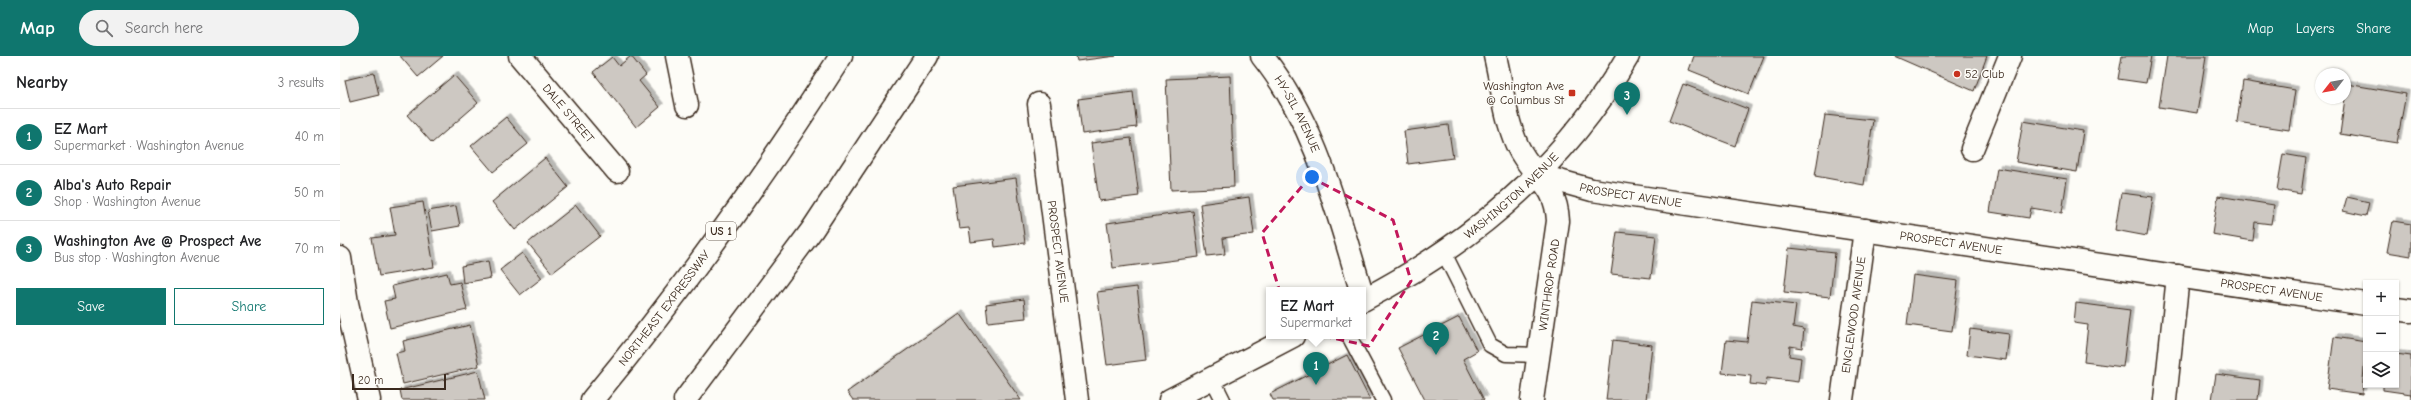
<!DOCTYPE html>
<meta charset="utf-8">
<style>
body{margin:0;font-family:"Comic Neue",sans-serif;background:#f2f2f2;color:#202124}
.controls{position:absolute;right:12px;bottom:12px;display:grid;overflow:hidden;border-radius:0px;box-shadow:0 1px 3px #0004}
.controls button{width:36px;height:36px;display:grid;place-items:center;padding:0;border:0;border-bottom:1px solid #e0e0e0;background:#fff;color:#202124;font:20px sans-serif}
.compass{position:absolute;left:1975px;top:12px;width:36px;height:36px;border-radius:50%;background:#fff;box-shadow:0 1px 3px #0004;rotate:239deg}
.scale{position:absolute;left:12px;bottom:10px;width:94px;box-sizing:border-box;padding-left:4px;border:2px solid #3b2a1e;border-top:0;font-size:11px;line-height:14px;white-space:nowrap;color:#3b2a1e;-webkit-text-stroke:3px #fdfcf7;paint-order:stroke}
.you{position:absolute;left:972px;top:121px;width:14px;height:14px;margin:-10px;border:3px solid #fff;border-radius:50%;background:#1a73e8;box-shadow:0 0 0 6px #1a73e833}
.badge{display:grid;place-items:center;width:26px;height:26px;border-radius:50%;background:#0f766e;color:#fff;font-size:13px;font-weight:700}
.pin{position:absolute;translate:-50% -33px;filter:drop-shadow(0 1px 2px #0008)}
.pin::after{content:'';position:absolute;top:21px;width:14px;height:12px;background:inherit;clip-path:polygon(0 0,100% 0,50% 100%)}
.popup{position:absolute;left:926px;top:231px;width:100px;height:52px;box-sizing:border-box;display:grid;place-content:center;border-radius:0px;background:#fff;filter:drop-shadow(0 1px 3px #0005);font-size:13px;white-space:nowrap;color:#757577}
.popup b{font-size:15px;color:#202124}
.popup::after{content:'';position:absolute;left:50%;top:100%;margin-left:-8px;border:8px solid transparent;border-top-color:#fff}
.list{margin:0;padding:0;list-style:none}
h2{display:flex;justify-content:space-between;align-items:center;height:52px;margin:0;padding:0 16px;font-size:17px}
h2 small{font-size:13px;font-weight:400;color:#757577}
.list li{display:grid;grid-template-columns:26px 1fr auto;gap:12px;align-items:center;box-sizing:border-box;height:56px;padding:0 16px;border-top:1px solid #e0e0e0}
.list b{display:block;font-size:15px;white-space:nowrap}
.list p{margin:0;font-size:13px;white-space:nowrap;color:#757577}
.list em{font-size:13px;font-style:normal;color:#757577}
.actions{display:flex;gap:8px;padding:12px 16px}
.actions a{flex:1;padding:9px 0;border:1px solid #0f766e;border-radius:0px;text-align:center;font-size:14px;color:#0f766e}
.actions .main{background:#0f766e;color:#fff}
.icon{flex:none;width:22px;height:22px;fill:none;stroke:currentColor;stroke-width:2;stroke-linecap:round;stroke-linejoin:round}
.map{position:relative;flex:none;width:2071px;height:344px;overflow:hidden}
header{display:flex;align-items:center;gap:24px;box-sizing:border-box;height:56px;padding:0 20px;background:#0f766e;color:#fff}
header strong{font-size:19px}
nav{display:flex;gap:22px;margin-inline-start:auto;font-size:14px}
.search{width:280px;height:36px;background:#f2f2f2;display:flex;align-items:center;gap:10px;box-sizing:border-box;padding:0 14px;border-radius:22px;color:#757577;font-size:15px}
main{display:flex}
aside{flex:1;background:#fff}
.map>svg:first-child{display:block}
.building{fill:#cdc8c2;stroke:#3b2a1e;filter:url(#shadow)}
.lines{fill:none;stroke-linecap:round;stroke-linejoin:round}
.lane-casing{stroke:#3b2a1e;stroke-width:17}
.street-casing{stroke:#3b2a1e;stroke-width:25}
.secondary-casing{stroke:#3b2a1e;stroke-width:25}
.highway-casing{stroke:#3b2a1e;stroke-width:25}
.lane{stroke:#fdfcf7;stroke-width:14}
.street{stroke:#fdfcf7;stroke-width:22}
.secondary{stroke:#fdfcf7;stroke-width:22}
.highway{stroke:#fdfcf7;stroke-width:22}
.marked{fill:none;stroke:#c2185b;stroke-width:3;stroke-dasharray:8 5;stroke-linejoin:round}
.poi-dot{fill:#c8321e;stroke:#fdfcf7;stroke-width:1.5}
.labels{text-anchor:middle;stroke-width:3;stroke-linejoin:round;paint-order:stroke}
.shield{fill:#fdfcf7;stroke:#75695f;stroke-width:1}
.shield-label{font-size:11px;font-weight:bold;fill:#3b2a1e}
.poi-label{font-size:12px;fill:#3b2a1e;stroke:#fdfcf7;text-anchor:start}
.street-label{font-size:12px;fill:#3b2a1e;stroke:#fdfcf7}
</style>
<header>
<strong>Map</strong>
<div class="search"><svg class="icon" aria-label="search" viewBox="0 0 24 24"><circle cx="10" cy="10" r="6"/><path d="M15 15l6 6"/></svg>Search here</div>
<nav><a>Map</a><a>Layers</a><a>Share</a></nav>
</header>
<main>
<aside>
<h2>Nearby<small>3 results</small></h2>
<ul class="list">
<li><span class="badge">1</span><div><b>EZ Mart</b><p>Supermarket · Washington Avenue</p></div><em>40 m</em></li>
<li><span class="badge">2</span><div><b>Alba's Auto Repair</b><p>Shop · Washington Avenue</p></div><em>50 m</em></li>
<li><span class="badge">3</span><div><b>Washington Ave @ Prospect Ave</b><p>Bus stop · Washington Avenue</p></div><em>70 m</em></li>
</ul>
<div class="actions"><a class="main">Save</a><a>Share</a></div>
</aside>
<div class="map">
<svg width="2071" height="344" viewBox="0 0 2071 344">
<defs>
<filter id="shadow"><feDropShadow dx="3.5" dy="-3.5" stdDeviation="0" flood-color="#0004"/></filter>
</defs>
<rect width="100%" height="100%" fill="#fdfcf7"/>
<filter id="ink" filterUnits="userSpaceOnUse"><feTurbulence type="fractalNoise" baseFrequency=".025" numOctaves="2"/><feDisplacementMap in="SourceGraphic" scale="8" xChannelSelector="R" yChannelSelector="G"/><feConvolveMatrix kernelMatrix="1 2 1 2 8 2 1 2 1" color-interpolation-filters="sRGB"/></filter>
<g filter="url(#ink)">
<path class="building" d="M 60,0 L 103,0 L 78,21 Z
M 291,0 L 306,19 L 299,25 L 320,51 L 296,71 L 253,16 L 272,1 L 279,10 Z
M 736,0 L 776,0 L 737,5 Z
M 1354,0 L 1424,0 L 1409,38 L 1349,14 Z
M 1554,0 L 1647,0 L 1634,35 Z
M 1782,0 L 1811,0 L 1806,27 L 1778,23 Z
M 1827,0 L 1866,0 L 1857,57 L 1819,51 Z
M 34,17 L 39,39 L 10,46 L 5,24 Z
M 114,19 L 138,47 L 92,87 L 67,59 Z
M 890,20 L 894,131 L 831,134 L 826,23 Z
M 1903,25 L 1955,34 L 1949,74 L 1897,66 Z
M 1343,28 L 1408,53 L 1395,90 L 1329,65 Z
M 2007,28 L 2066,38 L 2057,87 L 2000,78 Z
M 793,36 L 797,71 L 742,78 L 738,43 Z
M 1485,59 L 1533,64 L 1524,129 L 1475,120 Z
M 166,61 L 188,88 L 153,116 L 131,90 Z
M 1683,65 L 1743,75 L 1737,116 L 1676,106 Z
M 1108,69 L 1113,102 L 1068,108 L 1064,75 Z
M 791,82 L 799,140 L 759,145 L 751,87 Z
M 1943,98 L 1966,102 L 1961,138 L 1937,134 Z
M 205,102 L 228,131 L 175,174 L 152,146 Z
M 1657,112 L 1727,123 L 1722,157 L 1691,152 L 1689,162 L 1650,156 Z
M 676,122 L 685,187 L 655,191 L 654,183 L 631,186 L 629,172 L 619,173 L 613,130 Z
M 1781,137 L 1813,141 L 1807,180 L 1775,174 Z
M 1878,140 L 1934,149 L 1931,168 L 1915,166 L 1913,185 L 1872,178 Z
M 909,141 L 914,178 L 883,182 L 885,198 L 867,200 L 860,148 Z
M 2007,141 L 2029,146 L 2026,160 L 2003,155 Z
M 83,146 L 94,211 L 39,220 L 32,182 L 55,179 L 50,151 Z
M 236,149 L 260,180 L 212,217 L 188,187 Z
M 116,150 L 120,170 L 92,175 L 88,155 Z
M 853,155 L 859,201 L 773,212 L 767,167 Z
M 2053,165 L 2071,168 L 2071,200 L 2047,196 Z
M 1277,176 L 1316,180 L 1311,222 L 1271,218 Z
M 1449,192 L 1495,197 L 1490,241 L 1444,236 Z
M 182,197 L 202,222 L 180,239 L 160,214 Z
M 148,205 L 151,222 L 123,227 L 121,210 Z
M 107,217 L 110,228 L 120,226 L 127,254 L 50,272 L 44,245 L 55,243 L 52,230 Z
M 1573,219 L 1618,225 L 1612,275 L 1567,269 Z
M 797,231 L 806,304 L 767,309 L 757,236 Z
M 684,243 L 686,262 L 648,266 L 646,248 Z
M 1412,244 L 1456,249 L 1453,271 L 1464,273 L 1462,292 L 1450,290 L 1449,300 L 1461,302 L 1458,326 L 1427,322 L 1426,330 L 1410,328 L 1411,320 L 1382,317 L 1386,284 L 1407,286 Z
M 1736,247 L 1790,254 L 1783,311 L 1744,306 L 1748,269 L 1734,267 Z
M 619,257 L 681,344 L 513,344 L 507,336 Z
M 1119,261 L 1137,295 L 1123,303 L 1144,344 L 1085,344 L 1058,292 Z
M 130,269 L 139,310 L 63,328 L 56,297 L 65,295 L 63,285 Z
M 1630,273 L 1669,278 L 1666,304 L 1627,299 Z
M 1994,281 L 2026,286 L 2022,338 L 1987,333 Z
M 1273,284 L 1312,289 L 1306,344 L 1266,344 Z
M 2056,298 L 2071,300 L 2071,344 L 2071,338 L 2043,334 L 2043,329 L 2056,329 Z
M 1007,299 L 1030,344 L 933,344 L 930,338 Z
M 138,315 L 145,344 L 62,344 L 60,334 Z
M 1876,318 L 1920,324 L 1918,344 L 1872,344 Z"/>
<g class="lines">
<defs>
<path id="lane" d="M 1104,197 L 1150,289 L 1166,298 L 1199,299
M 1009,280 L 1043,344
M 872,322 L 883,344"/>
<g id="street">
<path id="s1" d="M 180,0 L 277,115"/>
<path d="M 337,0 L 347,49"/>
<path d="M 1155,0 C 1162,29 1165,62 1177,89 C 1192,122 1216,125 1218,165 L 1192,344"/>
<path id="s2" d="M 699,48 L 737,344"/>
<path d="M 1632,93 L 1670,0"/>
<path id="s3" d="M 1198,119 L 1252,134 L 2026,248"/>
<path d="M 0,202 L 7,247 L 29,344"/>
<path d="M 2056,253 L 2071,255"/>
<path id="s4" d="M 1502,344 L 1525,174"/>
<path d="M 1825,344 L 1838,220"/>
</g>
<g id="secondary">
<path id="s5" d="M 922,0 C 976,67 996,153 1021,234"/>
<path id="s6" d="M 1023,244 C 1132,187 1226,108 1288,0"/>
<path d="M 830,344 L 953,280"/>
</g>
<g id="highway">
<path id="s7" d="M 252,344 C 342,235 425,119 501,0"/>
<path d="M 345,344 L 472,174 L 587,0"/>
</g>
</defs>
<use href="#lane" class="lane-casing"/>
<use href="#street" class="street-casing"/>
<use href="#secondary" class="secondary-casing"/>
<use href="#highway" class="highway-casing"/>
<use href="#lane" class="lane"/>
<use href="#street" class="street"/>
<use href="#secondary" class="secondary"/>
<use href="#highway" class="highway"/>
</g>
</g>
<path class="marked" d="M 970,121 L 1053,164 L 1071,225 L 1029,290 L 951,273 L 922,177 Z"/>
<g class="poi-dot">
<circle cx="1617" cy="18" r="4"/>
<rect x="1228" y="33" width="8" height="8" rx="2"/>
</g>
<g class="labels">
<rect class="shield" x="366" y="166" width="30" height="18" rx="3"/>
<g class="shield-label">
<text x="381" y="179">US 1</text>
</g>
<g class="poi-label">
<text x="1625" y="22">52 Club</text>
<text x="1224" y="34" text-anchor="end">Washington Ave<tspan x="1224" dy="14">@ Columbus St</tspan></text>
</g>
<g class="street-label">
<text dy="4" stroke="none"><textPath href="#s1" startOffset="75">DALE STREET</textPath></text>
<text dy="4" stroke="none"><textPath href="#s5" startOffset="68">HY-SIL AVENUE</textPath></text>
<text dy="4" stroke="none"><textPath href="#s6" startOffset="182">WASHINGTON AVENUE</textPath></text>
<text dy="4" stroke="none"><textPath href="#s3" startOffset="95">PROSPECT AVENUE</textPath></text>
<text dy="4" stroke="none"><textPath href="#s3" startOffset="419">PROSPECT AVENUE</textPath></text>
<text dy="4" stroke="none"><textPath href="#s2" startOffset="149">PROSPECT AVENUE</textPath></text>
<text transform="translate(1209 229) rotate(-82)" y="4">WINTHROP ROAD</text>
<text dy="4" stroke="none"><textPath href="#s3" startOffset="743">PROSPECT AVENUE</textPath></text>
<text dy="4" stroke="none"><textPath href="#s7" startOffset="117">NORTHEAST EXPRESSWAY</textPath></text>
<text dy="4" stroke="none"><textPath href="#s4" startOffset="86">ENGLEWOOD AVENUE</textPath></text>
</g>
</g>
</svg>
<div class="controls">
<button>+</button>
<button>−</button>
<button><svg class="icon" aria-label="layers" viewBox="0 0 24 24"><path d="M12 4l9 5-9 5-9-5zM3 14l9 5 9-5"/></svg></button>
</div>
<svg class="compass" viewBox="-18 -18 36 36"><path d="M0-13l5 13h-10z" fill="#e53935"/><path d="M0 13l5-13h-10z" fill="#757577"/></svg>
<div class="scale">20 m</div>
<div class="you"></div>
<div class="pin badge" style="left:976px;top:329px">1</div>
<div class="popup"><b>EZ Mart</b>Supermarket</div>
<div class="pin badge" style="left:1096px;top:299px">2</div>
<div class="pin badge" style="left:1287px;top:59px">3</div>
</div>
</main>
